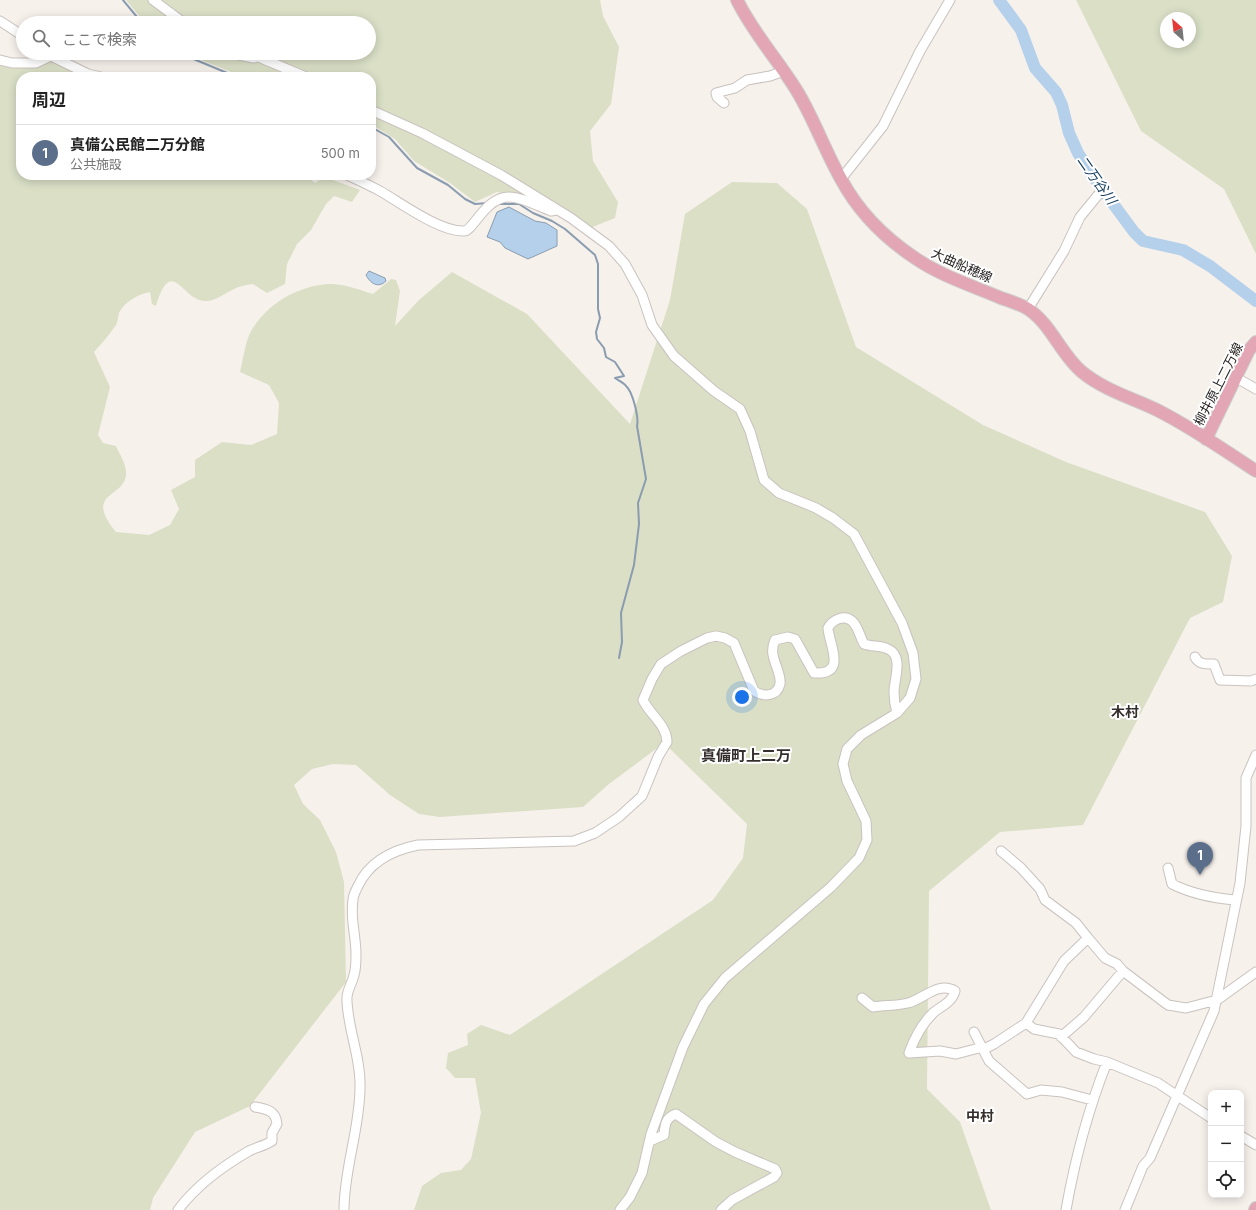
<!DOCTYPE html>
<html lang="ja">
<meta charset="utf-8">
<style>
body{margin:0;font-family:Inter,"Noto Sans JP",sans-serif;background:#f2f2f2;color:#222}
.controls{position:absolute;right:12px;bottom:12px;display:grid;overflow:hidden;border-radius:8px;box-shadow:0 2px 10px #0003}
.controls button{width:36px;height:36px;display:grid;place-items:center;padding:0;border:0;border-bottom:1px solid #e0e0e0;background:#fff;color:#222;font:20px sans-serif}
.compass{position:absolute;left:1160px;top:12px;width:36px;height:36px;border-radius:50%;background:#fff;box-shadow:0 2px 10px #0003;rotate:333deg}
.you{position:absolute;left:742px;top:697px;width:14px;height:14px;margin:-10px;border:3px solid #fff;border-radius:50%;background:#1a73e8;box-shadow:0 0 0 6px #1a73e833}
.badge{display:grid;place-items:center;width:26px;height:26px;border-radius:50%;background:#0f766e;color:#fff;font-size:13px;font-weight:700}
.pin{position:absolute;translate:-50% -33px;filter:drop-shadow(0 1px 2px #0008)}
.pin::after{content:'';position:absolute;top:21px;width:14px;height:12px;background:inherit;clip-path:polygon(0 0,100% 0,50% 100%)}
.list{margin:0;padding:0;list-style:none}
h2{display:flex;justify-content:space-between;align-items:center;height:52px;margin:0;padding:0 16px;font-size:17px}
h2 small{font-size:13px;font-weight:400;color:#767676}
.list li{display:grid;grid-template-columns:26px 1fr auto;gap:12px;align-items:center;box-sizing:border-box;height:56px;padding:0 16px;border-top:1px solid #e0e0e0}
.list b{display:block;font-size:15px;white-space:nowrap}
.list p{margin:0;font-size:13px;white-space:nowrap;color:#767676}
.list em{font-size:13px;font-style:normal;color:#767676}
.icon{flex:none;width:22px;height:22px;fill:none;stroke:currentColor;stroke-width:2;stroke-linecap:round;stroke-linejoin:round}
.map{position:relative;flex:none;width:1256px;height:1210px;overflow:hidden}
.search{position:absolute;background:#fff;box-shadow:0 2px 10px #0003;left:16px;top:16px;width:360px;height:44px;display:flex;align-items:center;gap:10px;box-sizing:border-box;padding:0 14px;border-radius:22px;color:#767676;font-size:15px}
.panel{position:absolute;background:#fff;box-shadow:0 2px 10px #0003;left:16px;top:72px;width:360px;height:108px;border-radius:16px}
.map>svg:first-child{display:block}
.green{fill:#dadfc6;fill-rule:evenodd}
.water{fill:#b5d0eb;stroke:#8a9caf}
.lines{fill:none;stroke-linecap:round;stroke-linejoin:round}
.stream{stroke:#8a9caf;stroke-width:2}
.river{stroke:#b5d0eb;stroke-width:12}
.minor-casing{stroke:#c9c2be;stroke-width:11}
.major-casing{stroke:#cfcfce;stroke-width:14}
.minor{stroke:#fff;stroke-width:9}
.major{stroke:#e2a6b5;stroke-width:12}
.labels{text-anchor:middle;stroke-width:4;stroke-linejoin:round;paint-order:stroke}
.street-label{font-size:13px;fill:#262322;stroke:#fff}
.water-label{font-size:14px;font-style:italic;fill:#113a5e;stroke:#fff}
.neighbourhood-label{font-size:14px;font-weight:bold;fill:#342f2c;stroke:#fff}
.quarter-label{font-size:15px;font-weight:bold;fill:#342f2c;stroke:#fff}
</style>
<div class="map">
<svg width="1256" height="1210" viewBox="0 0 1256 1210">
<rect width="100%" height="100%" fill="#f7f1ec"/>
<path class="green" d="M 126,0 L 600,0 L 603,16 L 619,47 L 611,104 L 590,131 L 593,161 L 618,202 L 615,218 L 590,228 L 545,203 L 497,192 L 475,202 L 450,183 L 414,161 L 395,139 L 371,124 L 371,77 L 244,77 L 183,53 L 369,53 L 369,23 L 145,23 Z
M 1076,0 L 1256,0 L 1256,254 L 1224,189 L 1141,131 ZM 1166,18 L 1190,18 L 1190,42 L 1166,42 Z
M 52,58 L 84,67 L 94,77 L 21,77 L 21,175 L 305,175 L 315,183 L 327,175 L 334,175 L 333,180 L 360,190 L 352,202 L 334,196 L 326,204 L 311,230 L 297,244 L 287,264 L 285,284 L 267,293 L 253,284 C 246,285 240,286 234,289 C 225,293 216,301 206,301 C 182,302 172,253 156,306 L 152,304 L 150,292 C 139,294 124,302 119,313 C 118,317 118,321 116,325 C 109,335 102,343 94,352 L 110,387 L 98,435 L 103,443 L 116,446 C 120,455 127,465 126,475 C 124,498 83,492 116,532 L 149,535 L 170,525 L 179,509 L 171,490 L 195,477 L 195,460 L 222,442 L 251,445 L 277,434 L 279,403 L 269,385 L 240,372 C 243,360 245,344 250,333 C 266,304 298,285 331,284 C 344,284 360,290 373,294 L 391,279 L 396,280 L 400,291 L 395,326 L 419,300 L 452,272 L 527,314 L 630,424 L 670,300 L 685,214 L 732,182 L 777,183 L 807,209 L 856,347 L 983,425 L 1066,462 L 1205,512 L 1232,556 L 1223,602 L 1190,618 L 1083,825 L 1000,832 L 929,891 L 927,1089 L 960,1122 L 991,1210 L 414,1210 L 422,1186 L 441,1173 L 461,1170 L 471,1159 L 481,1113 L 475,1078 L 455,1078 L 446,1068 L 448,1053 L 468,1045 L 467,1034 L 481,1025 L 510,1035 L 713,900 L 743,858 L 747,824 L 664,743 L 609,784 L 583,807 L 440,817 L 419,814 L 390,795 L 356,765 L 333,764 L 312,769 L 294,785 L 303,804 L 320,820 L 336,852 L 344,882 L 346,982 L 250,1106 L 195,1132 L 153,1198 L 150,1210 L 0,1210 L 0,62 L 39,67 Z"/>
<path class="water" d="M 509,207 L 535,221 L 546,223 L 557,230 L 557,246 L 528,259 L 505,248 L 500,242 L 487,237 L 497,212 Z
M 369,271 L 385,278 L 386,281 C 378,289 370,283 366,275 Z"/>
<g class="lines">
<path class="stream" d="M 123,0 L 142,23
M 179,53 L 237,77
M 371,127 L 389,137 L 417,168 L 448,185 L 465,199 L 475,204 L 488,203
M 498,204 L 519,204 L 533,213 L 552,221 L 565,229 L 595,255 L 598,264 L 598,309 L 600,318 L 596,332 L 597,339 L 604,348 L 606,357 L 615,362 L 624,376 L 615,378 C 619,381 624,383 626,386 C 633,392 639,418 637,426 L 646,479 L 638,503 L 639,524 L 634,565 L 621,613 L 622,642 L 619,658"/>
<path class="river" d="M 999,0 L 1021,30 L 1035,68 L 1056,92 L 1062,105 L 1069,133 L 1078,153 L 1097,182 L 1134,232 L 1143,241 L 1183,250 L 1210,266 L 1256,301"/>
<defs>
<path id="minor" d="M 153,0 L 184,23
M 0,21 L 23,36
M 45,53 L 88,74 L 101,77
M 111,53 L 137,53
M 228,53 L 254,58
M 249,53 L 306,77
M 0,60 L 12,63 L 36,63 L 57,53
M 724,103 L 717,97 L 716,93 L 735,88 L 747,80 L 770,76 L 784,71
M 371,110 L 422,133 L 501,175 L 571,218 L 609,246 L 625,264 L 642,295 L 652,325 L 674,356 L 714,391 L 740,409 L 750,431 L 764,480 L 779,493 L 816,508 L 833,518 L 854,534 L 902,623 L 913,653 L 916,679 L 910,698 L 897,713 L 861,735 L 847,749 L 843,764 L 847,781 L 866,821 L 867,840 L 859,858 L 831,887 L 725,978 L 704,1004 L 683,1047 L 651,1134 L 642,1173 L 630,1197 L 620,1210
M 347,175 C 358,180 369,185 380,191 C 401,203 440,232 464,231 C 473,231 485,198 508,197 C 522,197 538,206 551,211 L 557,210
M 841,179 L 883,126 L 920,51 L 950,0
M 1028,309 L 1064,251 L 1080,217 L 1098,195
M 1235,377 L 1256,389
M 1195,657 C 1199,665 1207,664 1214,664 L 1220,680 L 1251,681 L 1256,679
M 1001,851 L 1021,868 L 1040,889 L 1045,900 L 1076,923 L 1088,938
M 1168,868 L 1172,884 C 1192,894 1212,898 1235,900
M 862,998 L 873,1007 C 885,1005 896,1006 908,1003 C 924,999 938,981 955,991 C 952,1003 941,1006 933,1013 C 922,1024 914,1039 909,1053 L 940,1051 L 956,1054 L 979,1048 L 984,1049 L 994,1044 L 1026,1023
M 974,1032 L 989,1061 L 1027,1094 L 1041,1090 L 1062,1092 L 1092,1100
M 1061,1037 L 1084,1017 L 1123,971
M 1211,1118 L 1158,1083 L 1107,1062 L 1094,1059 L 1076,1052 L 1059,1034 L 1034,1029 L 1026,1023 L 1064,961 L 1088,938 L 1105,958 L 1117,964 L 1123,971 L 1168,1005 L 1186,1008 L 1217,1000 L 1256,972
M 1241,1136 L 1256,1145
M 650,1141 L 664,1135 C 665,1125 665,1118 676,1114 L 716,1142 L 735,1152 L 775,1169 L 777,1173 L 774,1177 L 732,1200 L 721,1210
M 178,1210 C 196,1186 223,1166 249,1151 C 257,1147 264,1146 272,1141 L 272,1133 L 277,1124 C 276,1111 267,1109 255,1107
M 344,1210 C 344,1168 360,1129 360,1087 C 361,1058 348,1030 347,1001 C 346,990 352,985 354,975 C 356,969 356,961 356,954 C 356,936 350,918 353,900 C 353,895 356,890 358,886 C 369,862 393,850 418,845 L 574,841 L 595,833 L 619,817 L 642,796 L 658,757 L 667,742 C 667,725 650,715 643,700 L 652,679 L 661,664 L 681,651 L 707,638 L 716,636 L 725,638 L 734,643 L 754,691 C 763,697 777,697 780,684 C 782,670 767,657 775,640 L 788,637 L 795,639 L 814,673 C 848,675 829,645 828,628 C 832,620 844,614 852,621 C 858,626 860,637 864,644 C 872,647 880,645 888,649 C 904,656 894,679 894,692 C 894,699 895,706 897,713
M 1066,1210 C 1075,1159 1088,1110 1107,1062
M 1125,1210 L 1143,1166 L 1150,1158 L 1214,1011 L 1240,883 L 1246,826 L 1246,778 L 1256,755"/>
<path id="major" d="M 737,0 C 753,33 778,60 797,91 C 814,119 825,151 841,179 C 858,211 885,238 915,258 C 941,276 973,286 1001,298 C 1010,301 1020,304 1028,309 C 1052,325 1061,355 1082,372 C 1104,390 1132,398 1157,410 C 1191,427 1224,450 1256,471
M 1206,439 L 1249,350 L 1256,342
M 1255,1210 L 1256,1208"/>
</defs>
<use href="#minor" class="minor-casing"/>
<use href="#major" class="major-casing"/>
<use href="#minor" class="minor"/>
<use href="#major" class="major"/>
</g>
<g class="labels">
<g class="street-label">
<text transform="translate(962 265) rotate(24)" y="5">大曲船穂線</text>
<text transform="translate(1218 384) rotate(-63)" y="5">柳井原上二万線</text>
</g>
<g class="water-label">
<text transform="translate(1097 180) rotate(55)" y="5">二万谷川</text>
</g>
<g class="neighbourhood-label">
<text x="1125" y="717">木村</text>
<text x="980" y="1121">中村</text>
</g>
<g class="quarter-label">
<text x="746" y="761">真備町上二万</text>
</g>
</g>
</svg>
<div class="controls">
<button>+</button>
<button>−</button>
<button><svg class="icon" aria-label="locate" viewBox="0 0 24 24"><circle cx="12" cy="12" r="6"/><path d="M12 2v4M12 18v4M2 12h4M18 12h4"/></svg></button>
</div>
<svg class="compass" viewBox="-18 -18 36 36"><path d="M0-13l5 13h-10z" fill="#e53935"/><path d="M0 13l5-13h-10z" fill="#767676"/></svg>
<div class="you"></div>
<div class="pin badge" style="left:1200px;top:875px;background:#5c6f8a">1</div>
<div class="search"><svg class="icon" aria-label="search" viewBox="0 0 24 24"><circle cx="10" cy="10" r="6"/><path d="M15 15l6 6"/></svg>ここで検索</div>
<section class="panel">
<h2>周辺<small></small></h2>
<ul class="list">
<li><span class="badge" style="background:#5c6f8a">1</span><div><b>真備公民館二万分館</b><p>公共施設</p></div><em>500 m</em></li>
</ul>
</section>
</div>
